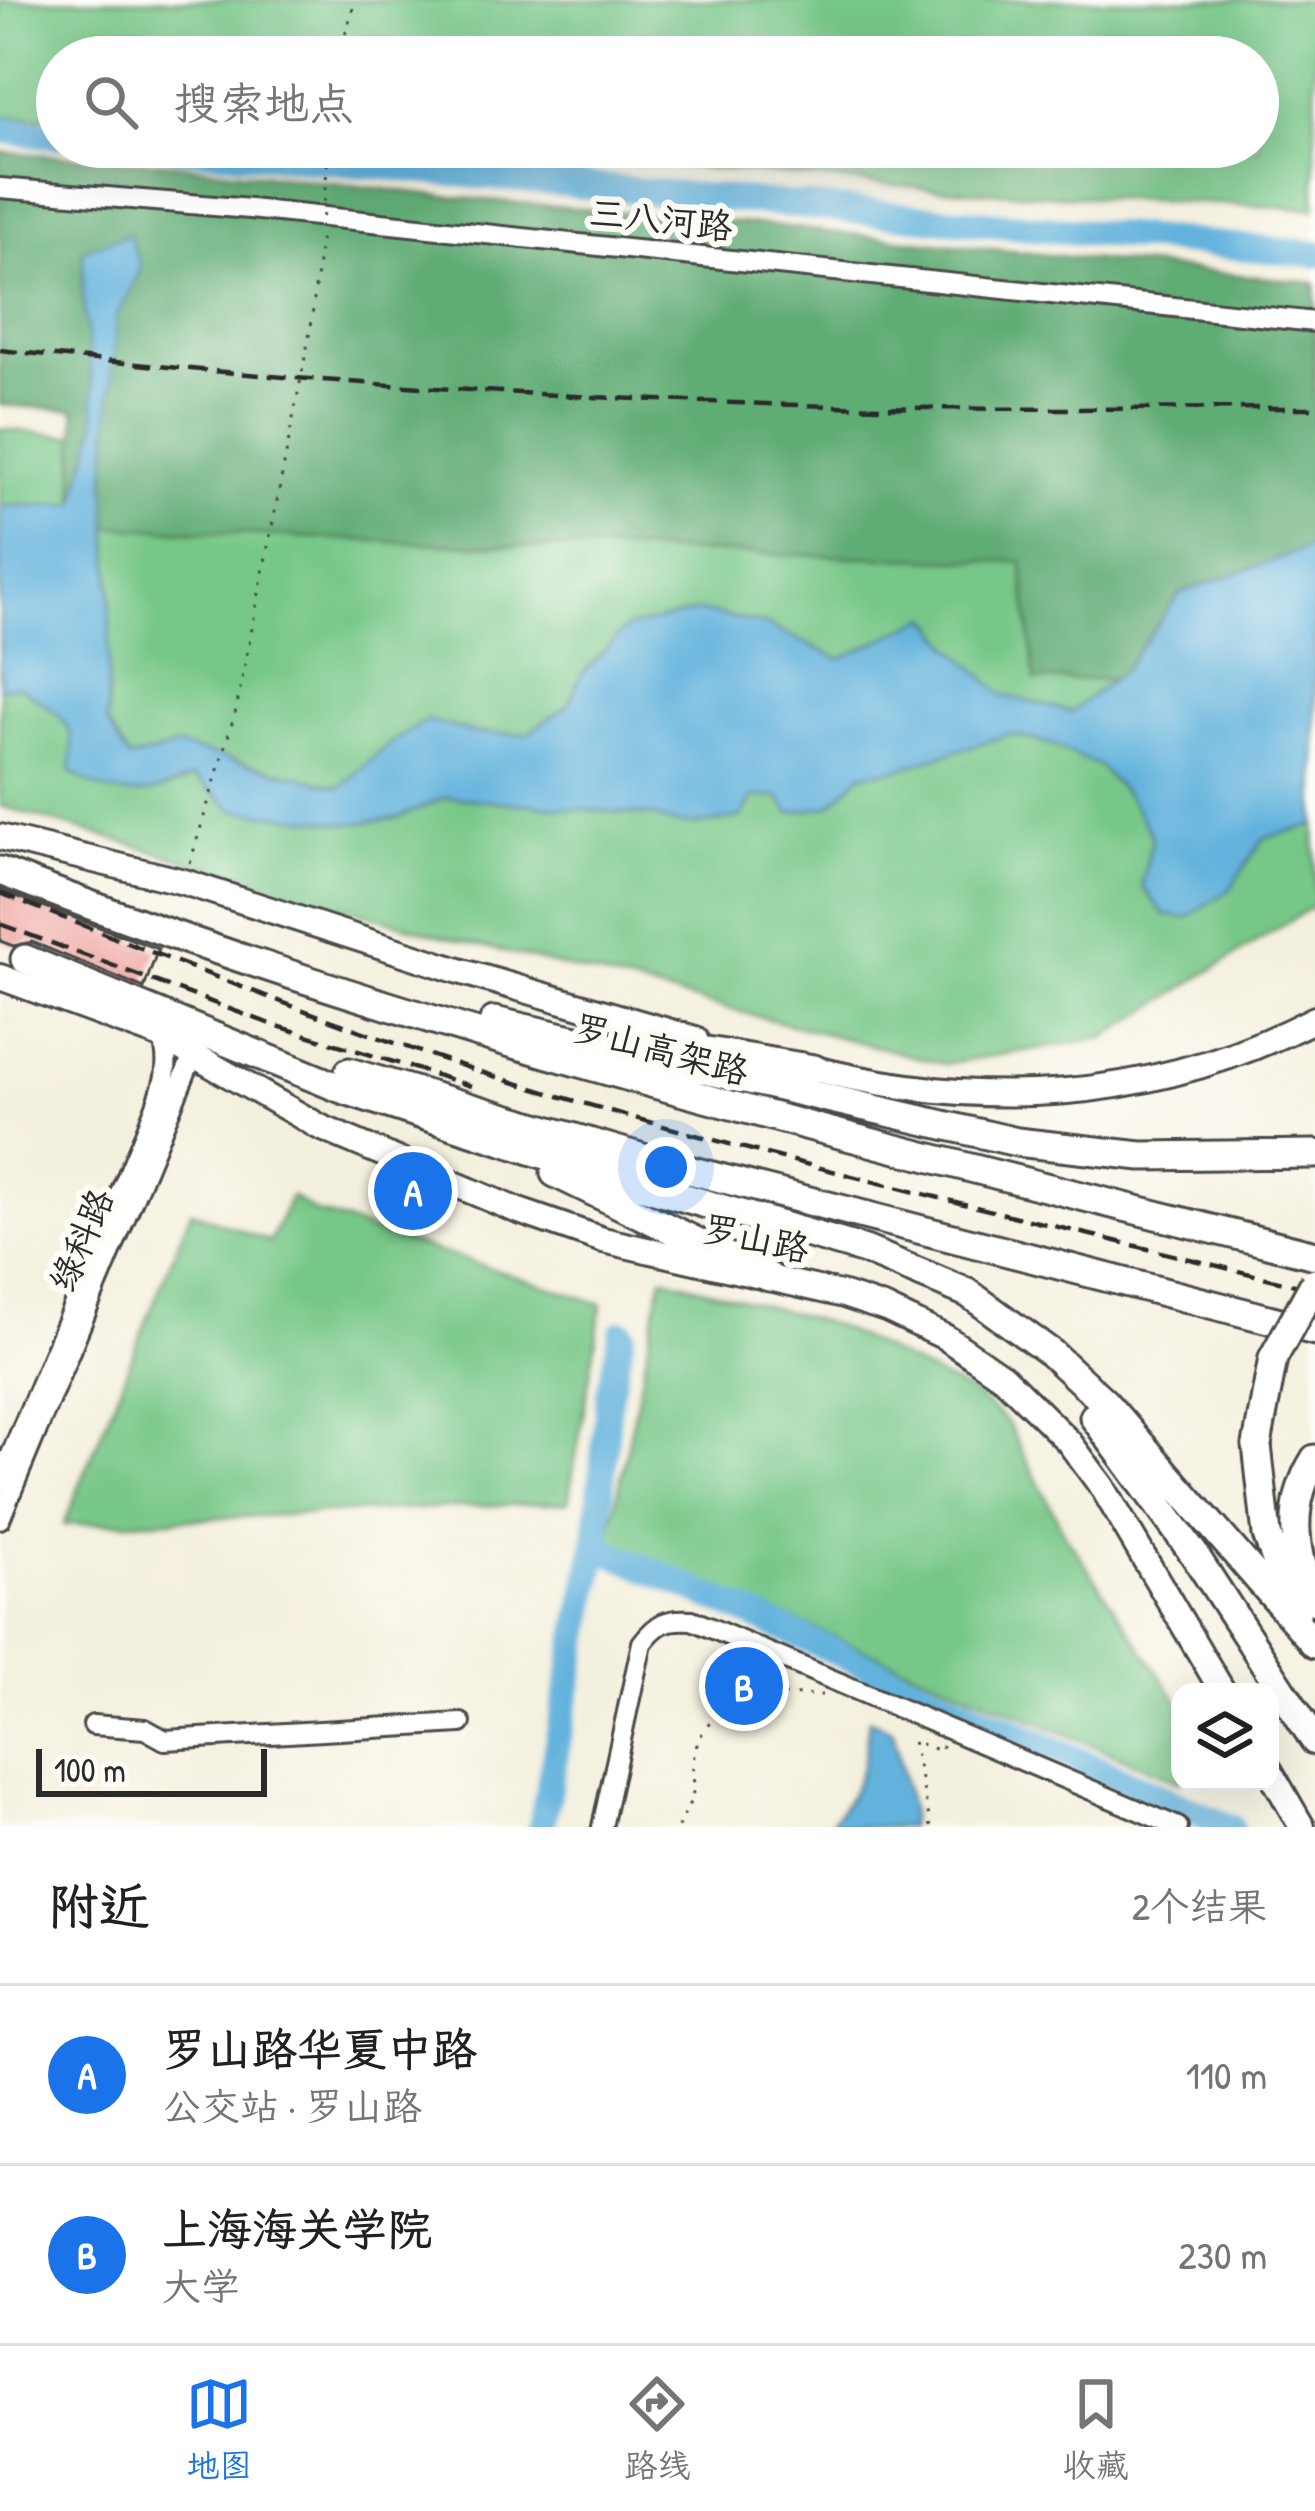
<!DOCTYPE html>
<html lang="zh">
<meta charset="utf-8">
<style>
body{margin:0;font-family:"Patrick Hand","LXGW WenKai TC",sans-serif;background:#f6f6f6;color:#202124}
.controls{position:absolute;right:36px;bottom:36px;display:grid;overflow:hidden;border-radius:24px;box-shadow:0 12px 48px #0002}
.controls button{width:108px;height:108px;display:grid;place-items:center;padding:0;border:0;border-bottom:3px solid #e0e0e0;background:#fff;color:#202124;font:60px sans-serif}
.scale{position:absolute;left:36px;bottom:30px;width:231px;box-sizing:border-box;padding-left:12px;border:6px solid #2b2b2b;border-top:0;font-size:33px;line-height:42px;white-space:nowrap;color:#2b2b2b;-webkit-text-stroke:9px #fdfcf7;paint-order:stroke}
.you{position:absolute;left:666px;top:1167px;width:42px;height:42px;margin:-30px;border:9px solid #fff;border-radius:50%;background:#1a73e8;box-shadow:0 0 0 18px #1a73e833}
.badge{display:grid;place-items:center;width:78px;height:78px;border-radius:50%;background:#1a73e8;color:#fff;font-size:39px;font-weight:700}
.pin{position:absolute;translate:-50% -50%;border:6px solid #fff;box-shadow:0 3px 12px #0006}
.list{margin:0;padding:0;list-style:none}
h2{display:flex;justify-content:space-between;align-items:center;height:156px;margin:0;padding:0 48px;font-size:51px}
h2 small{font-size:39px;font-weight:400;color:#757577}
.list li{display:grid;grid-template-columns:78px 1fr auto;gap:36px;align-items:center;box-sizing:border-box;height:180px;padding:0 48px;border-top:3px solid #e0e0e0}
.list b{display:block;font-size:45px;white-space:nowrap}
.list p{margin:0;font-size:39px;white-space:nowrap;color:#757577}
.list em{font-size:39px;font-style:normal;color:#757577}
.icon{flex:none;width:66px;height:66px;fill:none;stroke:currentColor;stroke-width:2;stroke-linecap:round;stroke-linejoin:round}
.map{position:relative;flex:none;width:1315px;height:1827px;overflow:hidden}
.search{position:absolute;background:#fff;box-shadow:0 12px 48px #0002;left:36px;right:36px;top:36px;height:132px;display:flex;align-items:center;gap:30px;box-sizing:border-box;padding:0 42px;border-radius:66px;color:#757577;font-size:45px}
.sheet{height:516px;background:#fff}
nav{display:flex;justify-content:space-around;align-items:center;box-sizing:border-box;height:168px;border-top:3px solid #e0e0e0;background:#fff;font-size:33px;color:#757577}
nav a{display:grid;justify-items:center;gap:6px}
nav .on{color:#1a73e8}
.map>svg:first-child{display:block}
.green{fill:#77c788;stroke:#51795a;stroke-width:3}
.forest{fill:#61ac74;stroke:#466c50;stroke-width:3}
.water{fill:#62b2dd;stroke:#466e84;stroke-width:3}
.lines{fill:none;stroke-linecap:round;stroke-linejoin:round}
.river{stroke:#62b2dd;stroke-width:27}
.building{fill:#ec9290}
.minor-casing{stroke:#494946;stroke-width:24}
.major-casing{stroke:#494946;stroke-width:30}
.highway-casing{stroke:#494946;stroke-width:33}
.path{stroke:#494946;stroke-width:3;stroke-dasharray:3 9;stroke-linecap:butt}
.minor{stroke:#fff;stroke-width:18}
.major{stroke:#fff;stroke-width:24}
.highway{stroke:#fff;stroke-width:27}
.rail{stroke:#2b2b2b;stroke-width:4.5;stroke-dasharray:18 9;stroke-linecap:butt}
.highway-bridge-casing{stroke:#494946;stroke-width:33;stroke-linecap:butt}
.path-bridge{stroke:#494946;stroke-width:3;stroke-dasharray:3 9;stroke-linecap:butt}
.highway-bridge{stroke:#fff;stroke-width:27}
.labels{text-anchor:middle;stroke-width:12;stroke-linejoin:round;paint-order:stroke}
.street-label{font-size:36px;fill:#2b2b2b;stroke:#fdfcf7}
</style>
<div class="map">
<svg width="1315" height="1827" viewBox="0 0 1315 1827">
<rect width="100%" height="100%" fill="#fdfcf7"/>
<filter id="ink" filterUnits="userSpaceOnUse"><feTurbulence type="fractalNoise" baseFrequency=".00833" numOctaves="2"/><feDisplacementMap in="SourceGraphic" scale="24" xChannelSelector="R" yChannelSelector="G"/><feConvolveMatrix kernelMatrix="1 2 1 2 8 2 1 2 1" color-interpolation-filters="sRGB"/></filter>
<filter id="wash" filterUnits="userSpaceOnUse"><feTurbulence type="fractalNoise" baseFrequency=".004" numOctaves="4" result="noise"/><feDisplacementMap in="SourceGraphic" scale="48" xChannelSelector="R" yChannelSelector="G"/><feGaussianBlur stdDeviation="2.7" result="paint"/><feColorMatrix in="noise" values="0 0 0 0 0 0 0 0 0 0 0 0 0 0 0 0 0 1.4 0 .05"/><feComposite in="paint" operator="in"/></filter>
<g filter="url(#wash)">
<rect width="100%" height="100%" fill="#f4f0de"/>
<path class="green" d="M 0,0 L 1315,0 L 1315,209 L 940,189 L 469,147 L 1258,147 L 1258,57 L 57,57 L 57,119 L 0,116 Z
M 0,429 L 465,476 L 1315,472 L 1315,905 L 1104,1038 L 944,1064 L 431,933 L 4,807 L 0,806 Z
M 291,1196 L 315,1212 L 602,1304 L 568,1502 L 64,1525 L 191,1211 L 270,1242 Z
M 662,1277 L 834,1325 L 974,1394 L 1007,1422 L 1065,1534 L 1180,1704 L 1180,1782 L 608,1542 Z"/>
<path class="forest" d="M 0,152 L 156,162 L 453,197 L 764,225 L 1315,283 L 1315,501 L 1309,548 L 1180,593 L 1149,679 L 1035,680 L 1022,562 L 414,543 L 75,525 L 75,410 L 0,405 Z"/>
<path class="water" d="M 129,234 L 141,269 L 116,318 L 106,481 L 111,584 L 107,723 L 130,759 L 179,746 L 340,787 L 392,742 L 427,720 L 475,733 L 527,734 L 567,706 L 581,675 L 626,628 L 698,611 L 764,624 L 840,659 L 929,617 L 952,647 L 1003,695 L 1071,712 L 1124,670 L 1180,593 L 1309,548 L 1315,501 L 1315,825 L 1264,838 L 1230,889 L 1187,918 L 1164,915 L 1142,886 L 1152,837 L 1130,799 L 1099,766 L 1052,745 L 1010,734 L 898,769 L 862,774 L 830,806 L 789,813 L 779,797 L 753,797 L 741,817 C 713,823 679,831 654,816 L 446,797 L 398,818 L 350,824 L 234,810 L 194,777 C 144,798 118,804 70,771 C 80,719 57,714 19,686 L 0,688 L 0,506 L 75,504 L 96,424 L 83,297 L 83,250 Z
M 869,1719 L 893,1731 L 911,1813 L 909,1827 L 826,1827 C 861,1790 864,1768 869,1719 Z"/>
<g class="lines">
<path class="river" d="M 0,130 L 57,136
M 174,147 L 1315,254
M 596,1546 L 1230,1827
M 541,1827 L 596,1546 L 609,1396 L 622,1333"/>
</g>
<g id="blocks">
<path class="building" d="M 0,890 L 158,949 L 144,988 L 32,942 L 13,946 L 0,941 Z"/>
</g>
</g>
<g filter="url(#ink)">
<use href="#blocks" fill-opacity="0" stroke="#494946" stroke-width="3"/>
<g class="lines">
<defs>
<path id="minor" d="M 0,188 L 250,209 L 1315,322
M 0,1481 L 148,1126 C 159,1096 175,1067 161,1036
M 0,1519 L 194,1053
M 93,1725 L 145,1729 L 165,1740 L 461,1723
M 602,1827 L 642,1643 C 657,1623 667,1618 692,1620 L 1178,1827"/>
<path id="major" d="M 0,837 L 184,882 L 456,970 L 695,1039
M 0,977 L 161,1036 L 320,1127 L 516,1210 L 603,1240 L 844,1295 L 886,1309 L 945,1337 L 1003,1377 L 1069,1442 L 1103,1488 L 1223,1692
M 799,1065 C 977,1112 1149,1104 1315,1019
M 1270,1771 L 1302,1827"/>
<path id="highway" d="M 0,871 C 427,1037 872,1143 1315,1255
M 25,959 L 342,1089 L 620,1179 L 865,1250 L 968,1293 L 1051,1353 L 1105,1403 L 1315,1644
M 494,1021 L 1017,1142 L 1141,1156 L 1315,1154
M 629,1038 L 814,1069
M 349,1072 L 650,1160 L 1315,1331
M 555,1173 L 769,1277
M 1094,1417 L 1194,1554 L 1315,1741
M 1257,1445 L 1267,1535 L 1296,1615
M 1315,1459 C 1287,1503 1292,1556 1315,1601"/>
</defs>
<use href="#minor" class="minor-casing"/>
<use href="#major" class="major-casing"/>
<use href="#highway" class="highway-casing"/>
<path class="path" d="M 339,57 L 355,0
M 324,202 L 329,147
M 190,863 L 236,710 L 311,327 L 321,233
M 678,1827 C 683,1816 691,1803 693,1792 C 695,1782 692,1772 693,1763 C 700,1697 770,1693 822,1695
M 931,1827 L 913,1741 L 940,1751 L 943,1744"/>
<use href="#minor" class="minor"/>
<use href="#major" class="major"/>
<use href="#highway" class="highway"/>
<path class="rail" d="M 0,350 C 309,384 622,403 933,408 C 1061,410 1188,408 1315,408
M 0,893 C 178,962 356,1035 539,1090 C 794,1167 1056,1225 1315,1290
M 0,924 L 265,1022 L 471,1086"/>
<defs>
<path id="highway-bridge" d="M 1257,1445 L 1273,1358 L 1315,1282"/>
</defs>
<use href="#highway-bridge" class="highway-bridge-casing"/>
<path class="path-bridge" d="M 321,229 L 324,204"/>
<use href="#highway-bridge" class="highway-bridge"/>
</g>
</g>
<g class="labels">
<g class="street-label">
<text transform="translate(661 219) rotate(6)" y="13">三八河路</text>
<text transform="translate(661 1049) rotate(15)" y="13">罗山高架路</text>
<text transform="translate(756 1238) rotate(12)" y="13">罗山路</text>
<text transform="translate(81 1240) rotate(-67)" y="13">绿科路</text>
</g>
</g>
</svg>
<div class="controls">
<button><svg class="icon" aria-label="layers" viewBox="0 0 24 24"><path d="M12 4l9 5-9 5-9-5zM3 14l9 5 9-5"/></svg></button>
</div>
<div class="scale">100 m</div>
<div class="you"></div>
<div class="pin badge" style="left:413px;top:1191px">A</div>
<div class="pin badge" style="left:744px;top:1686px">B</div>
<div class="search"><svg class="icon" aria-label="search" viewBox="0 0 24 24"><circle cx="10" cy="10" r="6"/><path d="M15 15l6 6"/></svg>搜索地点</div>
</div>
<section class="sheet">
<h2>附近<small>2个结果</small></h2>
<ul class="list">
<li><span class="badge">A</span><div><b>罗山路华夏中路</b><p>公交站 · 罗山路</p></div><em>110 m</em></li>
<li><span class="badge">B</span><div><b>上海海关学院</b><p>大学</p></div><em>230 m</em></li>
</ul>
</section>
<nav>
<a class="on"><svg class="icon" aria-label="map" viewBox="0 0 24 24"><path d="M3 6l6-2 6 2 6-2v14l-6 2-6-2-6 2zM9 4v14M15 6v14"/></svg>地图</a>
<a><svg class="icon" aria-label="directions" viewBox="0 0 24 24"><path d="M12 3l9 9-9 9-9-9zM9 14v-3h6M13 9l2 2-2 2"/></svg>路线</a>
<a><svg class="icon" aria-label="saved" viewBox="0 0 24 24"><path d="M7 4h10v16l-5-4-5 4z"/></svg>收藏</a>
</nav>
